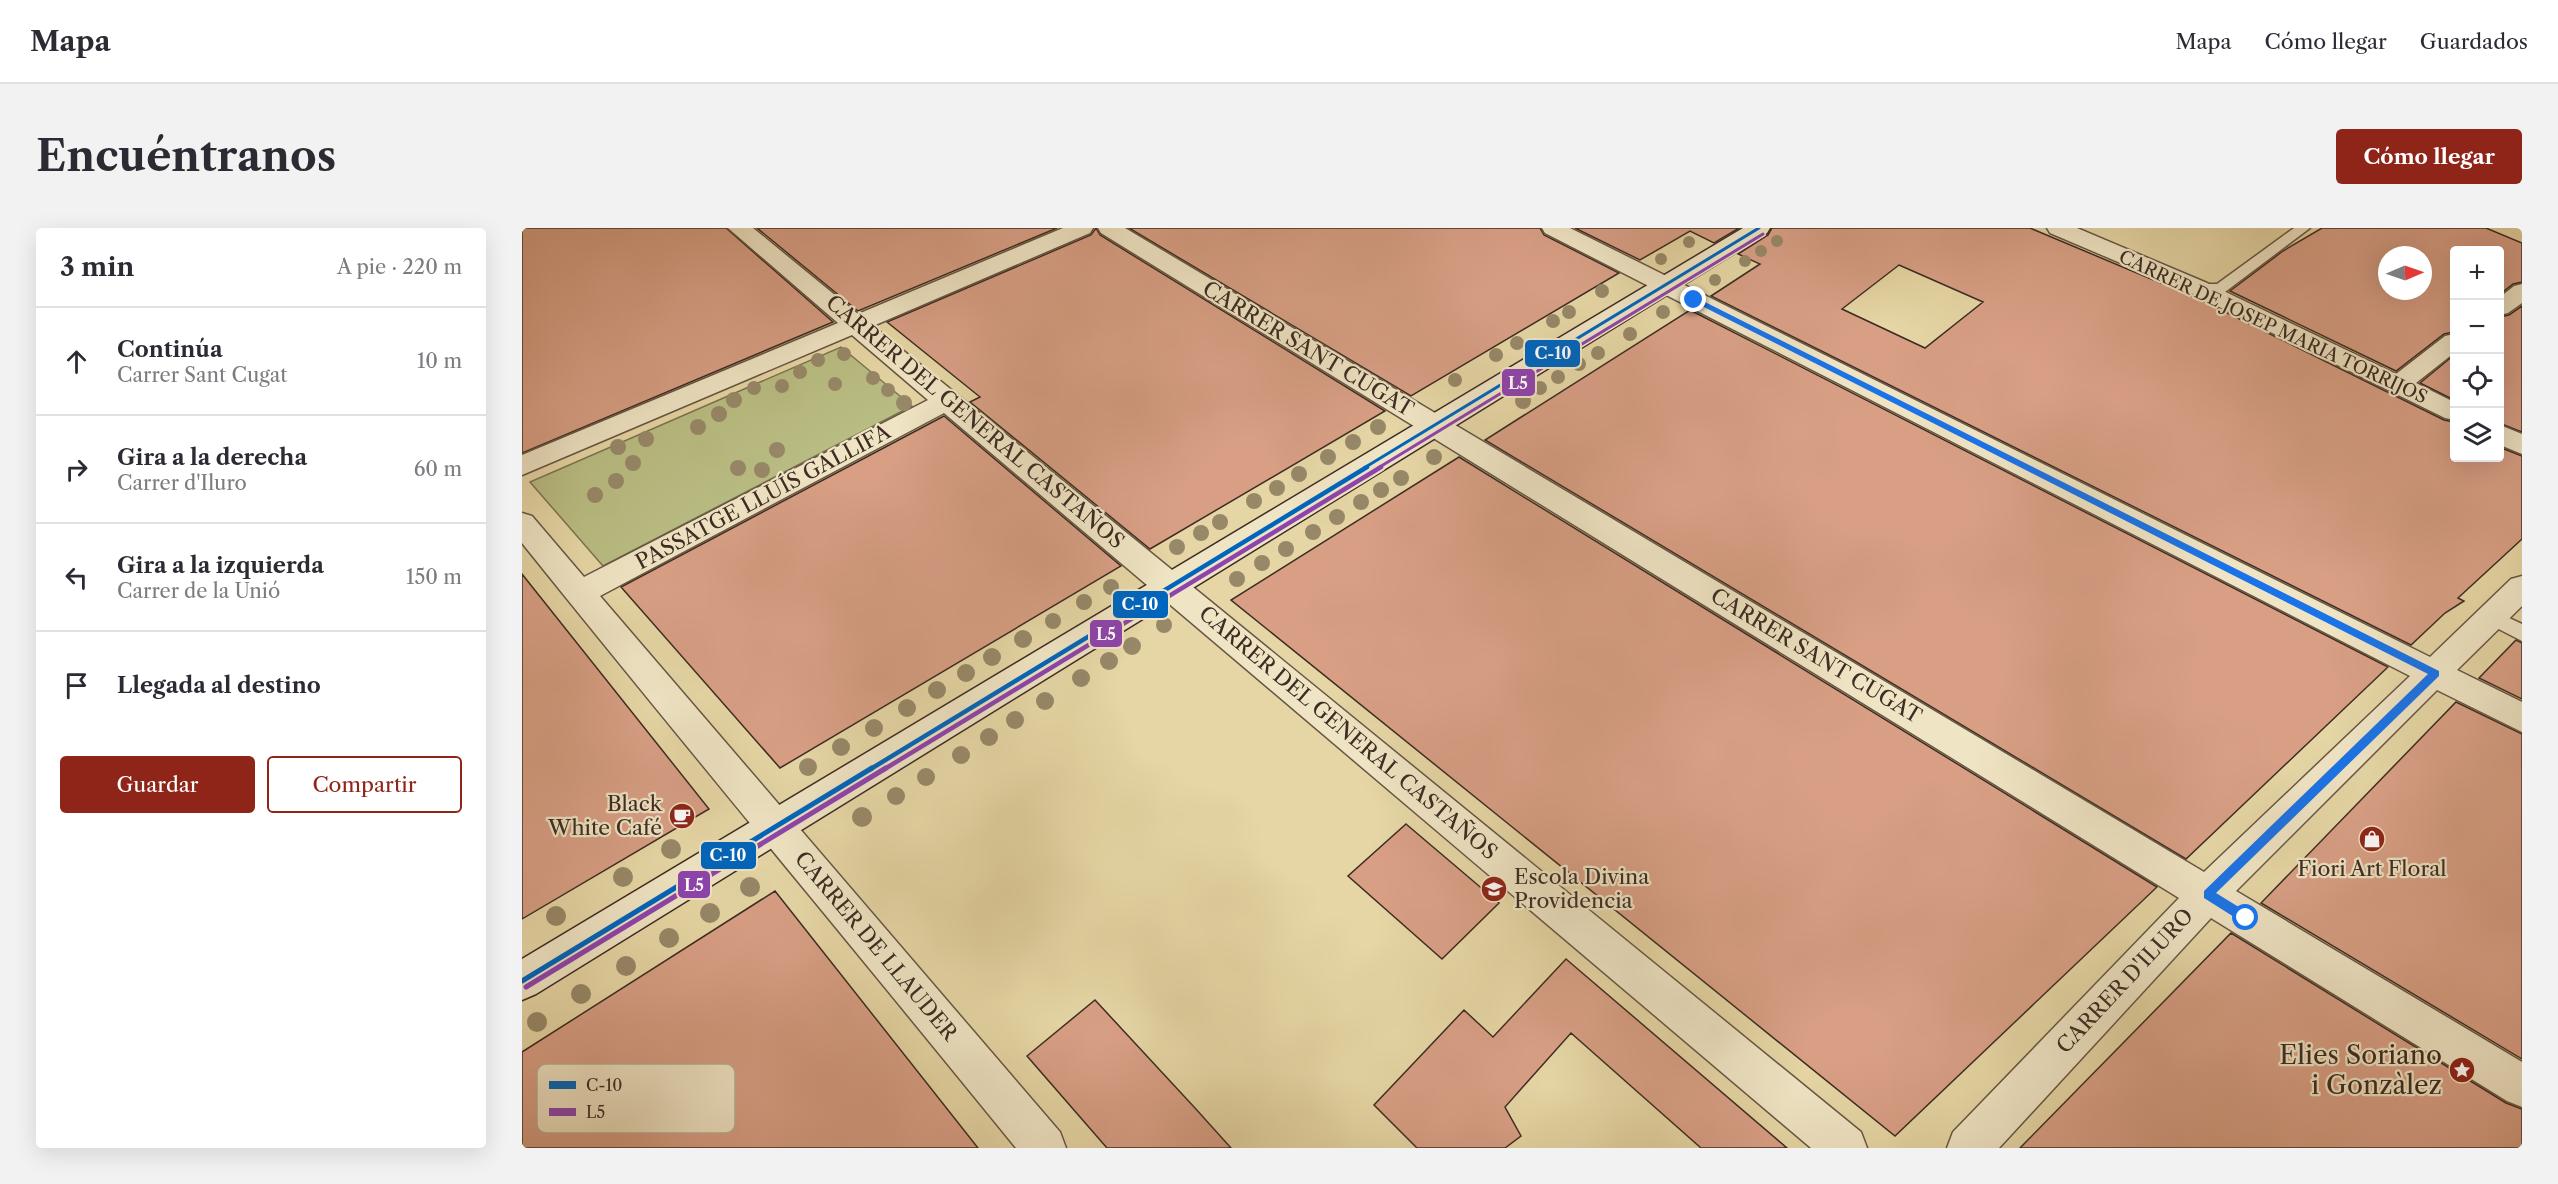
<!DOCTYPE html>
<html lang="es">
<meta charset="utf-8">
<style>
body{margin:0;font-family:"Libre Caslon Text",serif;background:#f2f2f3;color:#2b2b33}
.controls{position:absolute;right:18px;top:18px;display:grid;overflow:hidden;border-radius:6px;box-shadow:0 6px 24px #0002}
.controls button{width:54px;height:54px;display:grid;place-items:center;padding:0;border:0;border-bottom:2px solid #e1e1e2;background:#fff;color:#2b2b33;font:30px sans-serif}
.compass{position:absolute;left:1856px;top:18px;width:54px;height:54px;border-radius:50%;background:#fff;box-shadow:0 6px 24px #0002;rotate:88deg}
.stop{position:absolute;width:18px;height:18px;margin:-14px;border:4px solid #1a73e8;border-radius:50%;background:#fff}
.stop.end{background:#1a73e8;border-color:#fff;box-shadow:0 2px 6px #0008}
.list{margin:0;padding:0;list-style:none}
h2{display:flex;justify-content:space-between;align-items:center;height:78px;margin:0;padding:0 24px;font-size:26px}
h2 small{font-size:20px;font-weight:400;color:#7c7c81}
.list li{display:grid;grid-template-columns:39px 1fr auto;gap:18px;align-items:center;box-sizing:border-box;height:108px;padding:0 24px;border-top:2px solid #e1e1e2}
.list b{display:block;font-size:22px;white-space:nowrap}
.list p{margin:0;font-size:20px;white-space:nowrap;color:#7c7c81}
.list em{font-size:20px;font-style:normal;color:#7c7c81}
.actions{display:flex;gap:12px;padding:18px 24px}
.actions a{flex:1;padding:14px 0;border:2px solid #8f2418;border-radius:6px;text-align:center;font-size:21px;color:#8f2418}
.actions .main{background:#8f2418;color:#fff}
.icon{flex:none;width:33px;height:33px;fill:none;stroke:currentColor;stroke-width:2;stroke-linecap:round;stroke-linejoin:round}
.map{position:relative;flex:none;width:2000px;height:920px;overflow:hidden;border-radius:6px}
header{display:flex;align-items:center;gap:36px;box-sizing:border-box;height:84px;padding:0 30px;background:#fff;border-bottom:2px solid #e1e1e2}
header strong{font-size:28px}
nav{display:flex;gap:33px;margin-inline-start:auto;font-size:21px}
.intro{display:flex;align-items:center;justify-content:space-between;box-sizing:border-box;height:144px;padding:0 36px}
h1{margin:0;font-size:42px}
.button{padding:15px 27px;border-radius:6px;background:#8f2418;color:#fff;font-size:21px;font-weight:700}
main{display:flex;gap:36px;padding:0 36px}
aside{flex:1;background:#fff;border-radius:6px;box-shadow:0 6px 24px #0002}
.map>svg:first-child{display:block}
.green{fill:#b9bd83;stroke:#7b7453;stroke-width:1.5}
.building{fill:#d89f85;stroke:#3d2c23;stroke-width:1.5;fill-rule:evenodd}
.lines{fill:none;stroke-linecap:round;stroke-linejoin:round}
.lane-casing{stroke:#675644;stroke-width:3}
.street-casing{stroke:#675644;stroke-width:3}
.secondary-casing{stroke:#3d2c23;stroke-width:3}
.lane{fill:#efe4c4;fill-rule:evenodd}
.street{fill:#efe4c4;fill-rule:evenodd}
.secondary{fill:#efe4c4;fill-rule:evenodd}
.bus-1-far2-casing{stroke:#efe4c4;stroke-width:6}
.bus-1-far1-casing{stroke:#efe4c4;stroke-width:9}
.bus-1-casing{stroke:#efe4c4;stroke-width:10}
.bus-2-far2-casing{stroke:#efe4c4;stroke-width:6}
.bus-2-far1-casing{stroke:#efe4c4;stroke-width:9}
.bus-2-casing{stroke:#efe4c4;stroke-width:10}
.bus-1-far2{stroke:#0065bd;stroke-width:3}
.bus-1-far1{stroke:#0065bd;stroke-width:4.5}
.bus-1{stroke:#0065bd;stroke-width:5}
.bus-2-far2{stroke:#8e44ad;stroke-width:3}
.bus-2-far1{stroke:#8e44ad;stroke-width:4.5}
.bus-2{stroke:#8e44ad;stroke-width:5}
.tree{fill:#978868}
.route{fill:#1a73e8}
.labels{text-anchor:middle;stroke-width:4.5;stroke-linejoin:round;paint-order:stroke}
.far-street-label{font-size:18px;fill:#3d2c23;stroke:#efe4c4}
.street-label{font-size:21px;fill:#3d2c23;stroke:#efe4c4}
.poi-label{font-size:21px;fill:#3d2c23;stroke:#efe4c4;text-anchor:end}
.near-poi-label{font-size:26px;fill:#3d2c23;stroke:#efe4c4;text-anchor:end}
.key{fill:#efe4c4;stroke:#baad94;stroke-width:1.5}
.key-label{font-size:16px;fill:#3d2c23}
.line-badge{stroke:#efe4c4;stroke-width:2}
.badge-label{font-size:16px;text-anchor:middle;font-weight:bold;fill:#fff}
</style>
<header>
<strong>Mapa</strong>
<nav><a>Mapa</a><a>Cómo llegar</a><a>Guardados</a></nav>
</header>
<div class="intro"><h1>Encuéntranos</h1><a class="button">Cómo llegar</a></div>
<main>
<aside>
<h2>3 min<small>A pie · 220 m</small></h2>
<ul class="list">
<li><svg class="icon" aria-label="ahead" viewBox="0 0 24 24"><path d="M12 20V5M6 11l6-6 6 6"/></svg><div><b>Continúa</b><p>Carrer Sant Cugat</p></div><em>10 m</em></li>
<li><svg class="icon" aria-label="right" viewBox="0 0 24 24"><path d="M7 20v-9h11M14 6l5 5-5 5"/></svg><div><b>Gira a la derecha</b><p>Carrer d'Iluro</p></div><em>60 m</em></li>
<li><svg class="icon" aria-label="left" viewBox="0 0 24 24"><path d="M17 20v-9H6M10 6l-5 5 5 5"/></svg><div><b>Gira a la izquierda</b><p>Carrer de la Unió</p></div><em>150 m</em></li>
<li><svg class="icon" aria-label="arrive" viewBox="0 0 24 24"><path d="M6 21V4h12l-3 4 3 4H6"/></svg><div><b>Llegada al destino</b></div></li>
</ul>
<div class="actions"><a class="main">Guardar</a><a>Compartir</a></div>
</aside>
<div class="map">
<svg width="2000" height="920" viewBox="0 0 2000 920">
<rect width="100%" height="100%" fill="#e6d6a5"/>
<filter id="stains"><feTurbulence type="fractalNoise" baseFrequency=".00333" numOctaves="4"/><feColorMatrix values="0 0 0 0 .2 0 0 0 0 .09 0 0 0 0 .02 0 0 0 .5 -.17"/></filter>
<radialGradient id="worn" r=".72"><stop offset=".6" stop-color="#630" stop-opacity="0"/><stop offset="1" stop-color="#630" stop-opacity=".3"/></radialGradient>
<path class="green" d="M 319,119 L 390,178 L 81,338 L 8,254 Z"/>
<path class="building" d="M 0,0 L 204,0 L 311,94 L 0,225 Z
M 235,0 L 535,0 L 336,83 Z
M 574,0 L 578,7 L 863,183 L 628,321 L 448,174 L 458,169 L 365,94 L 569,7 Z
M 607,0 L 1018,0 L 1022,7 L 1097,45 L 889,168 Z
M 1053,0 L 1217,0 L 1192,15 L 1168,3 L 1118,32 Z
M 1250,0 L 1508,0 L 1679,72 L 1922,192 L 1932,194 L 1932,230 L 1977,230 L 1977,219 L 2000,228 L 2000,311 L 1936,370 L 1942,373 L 1923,385 L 1889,417 L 1189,68 L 1238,36 L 1216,26 L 1246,7 ZM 1377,37 L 1461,74 L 1403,120 L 1320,81 Z
M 1800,0 L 1964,0 L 2000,15 L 2000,54 L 1991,56 L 1977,67 L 1977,22 L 1932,22 L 1932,104 L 1922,106 L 1874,143 L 1708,63 L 1761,23 ZM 1865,27 L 1901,27 L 1901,63 L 1865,63 Z
M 2000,78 L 2000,204 L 1977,195 L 1977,89 L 1987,87 Z
M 1168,82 L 1866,439 L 1664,631 L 963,212 Z
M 1932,127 L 1932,172 L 1898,155 Z
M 422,188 L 599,338 L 258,540 L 99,359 Z
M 937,229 L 1635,659 L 1373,908 L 709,372 Z
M 0,346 L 187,581 L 0,691 Z
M 1994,412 L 2000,415 L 2000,471 L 1957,450 Z
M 1934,474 L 2000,506 L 2000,831 L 1739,675 Z
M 884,596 L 977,675 L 920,731 L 826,648 Z
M 253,663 L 456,920 L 0,920 L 0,824 Z
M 1709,705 L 1984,875 L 2000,881 L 2000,920 L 1498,920 Z
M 1044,731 L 1265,920 L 1179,920 L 1049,805 L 983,879 L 999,908 L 983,920 L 895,920 L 852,877 L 942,782 L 971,809 Z
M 573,772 L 673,880 L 709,920 L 585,920 L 505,828 Z"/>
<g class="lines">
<defs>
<path id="lane" d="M 1772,0 L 1788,0 L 1703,64 L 1677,64 L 1670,60 L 1677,56 L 1695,56 Z
M 1970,382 L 2000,396 L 2000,413 L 1963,394 L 1960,389 L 1963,384 Z"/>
<path id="street" d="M 206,0 L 231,0 L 336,86 L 541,0 L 571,0 L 568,5 L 351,98 L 1339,904 L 1345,920 L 1289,920 L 422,185 L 78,368 L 538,904 L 544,920 L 494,920 C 330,718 163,518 0,315 L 0,285 L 10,288 L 62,349 L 406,172 L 330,107 L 0,247 L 0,227 L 316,95 Z
M 576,0 L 603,0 L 1682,644 L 1888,448 L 1023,5 L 1020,0 L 1048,0 L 1908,429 L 1989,351 L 2000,348 L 2000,378 L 1935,442 L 2000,474 L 2000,504 L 1915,462 L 1714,663 L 2000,834 L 2000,879 L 1985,873 L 1689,690 L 1477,920 L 1425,920 L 1431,904 L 1657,670 L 579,5 Z
M 1525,0 L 1555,0 L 1685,55 L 1874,146 L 1923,108 L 1932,106 L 1932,125 L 1894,155 L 1932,174 L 1932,192 L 1923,190 L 1669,65 L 1528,5 Z
M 2000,56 L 2000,75 L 1986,85 L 1978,87 L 1978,69 L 1992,58 Z
M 1978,197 L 2000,206 L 2000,226 L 1978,217 Z"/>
<path id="secondary" d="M 1221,0 L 1248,0 L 1245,5 L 14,766 L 0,772 L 0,731 Z"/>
</defs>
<use href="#lane" class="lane-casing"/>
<use href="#street" class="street-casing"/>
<use href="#secondary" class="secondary-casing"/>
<use href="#lane" class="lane"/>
<use href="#street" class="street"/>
<use href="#secondary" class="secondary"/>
<defs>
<path id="bus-1-far2" d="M 842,240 L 1237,0"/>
<path id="bus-1-far1" d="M 347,542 L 845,239"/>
<path id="bus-1" d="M 0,753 L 350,540"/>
<path id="bus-2-far2" d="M 856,240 L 1241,6"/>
<path id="bus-2-far1" d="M 361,542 L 859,239"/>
<path id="bus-2" d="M 4,759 L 364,540"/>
</defs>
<use href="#bus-1-far2" class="bus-1-far2-casing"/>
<use href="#bus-1-far1" class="bus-1-far1-casing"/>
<use href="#bus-1" class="bus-1-casing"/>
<use href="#bus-2-far2" class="bus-2-far2-casing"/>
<use href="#bus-2-far1" class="bus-2-far1-casing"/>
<use href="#bus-2" class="bus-2-casing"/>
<use href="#bus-1-far2" class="bus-1-far2"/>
<use href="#bus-1-far1" class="bus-1-far1"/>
<use href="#bus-1" class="bus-1"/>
<use href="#bus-2-far2" class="bus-2-far2"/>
<use href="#bus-2-far1" class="bus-2-far1"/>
<use href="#bus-2" class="bus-2"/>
</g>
<g class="tree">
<circle cx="1255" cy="13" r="6"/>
<circle cx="1167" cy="14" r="6"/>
<circle cx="1239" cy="23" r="6"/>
<circle cx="1139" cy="31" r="6"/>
<circle cx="1223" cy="33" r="6"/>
<circle cx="1193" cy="52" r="6"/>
<circle cx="1080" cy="63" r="7"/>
<circle cx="1047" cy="84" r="7"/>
<circle cx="1141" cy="84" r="7"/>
<circle cx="1031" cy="93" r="7"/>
<circle cx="1108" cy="106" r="7"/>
<circle cx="995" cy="115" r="7"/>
<circle cx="1076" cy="125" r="7"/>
<circle cx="322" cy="126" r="7"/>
<circle cx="974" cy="127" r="7"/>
<circle cx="296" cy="132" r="7"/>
<circle cx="1057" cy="136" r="7"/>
<circle cx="278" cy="144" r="7"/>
<circle cx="1036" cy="149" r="7"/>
<circle cx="351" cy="150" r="7"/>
<circle cx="933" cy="152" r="7"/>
<circle cx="313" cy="156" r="7"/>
<circle cx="260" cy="158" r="7"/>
<circle cx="232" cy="160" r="7"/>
<circle cx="1018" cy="160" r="7"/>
<circle cx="366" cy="162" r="7"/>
<circle cx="212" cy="172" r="8"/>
<circle cx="1001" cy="173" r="8"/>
<circle cx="382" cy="175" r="8"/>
<circle cx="197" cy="186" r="8"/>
<circle cx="176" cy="199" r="8"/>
<circle cx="856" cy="199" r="8"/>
<circle cx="124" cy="211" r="8"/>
<circle cx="831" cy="214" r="8"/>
<circle cx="96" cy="219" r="8"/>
<circle cx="255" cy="222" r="8"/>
<circle cx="806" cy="229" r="8"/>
<circle cx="912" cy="229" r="8"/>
<circle cx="111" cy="235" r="8"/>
<circle cx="216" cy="240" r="8"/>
<circle cx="240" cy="242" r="8"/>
<circle cx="777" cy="246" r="8"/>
<circle cx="879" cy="250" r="8"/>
<circle cx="94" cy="253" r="8"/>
<circle cx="755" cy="260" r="8"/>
<circle cx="859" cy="262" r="8"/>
<circle cx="73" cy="267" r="8"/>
<circle cx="732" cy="273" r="8"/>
<circle cx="839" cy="274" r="8"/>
<circle cx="815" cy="289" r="8"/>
<circle cx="698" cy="294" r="8"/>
<circle cx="791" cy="304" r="8"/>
<circle cx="679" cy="305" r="8"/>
<circle cx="655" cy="319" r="8"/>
<circle cx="764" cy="321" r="8"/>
<circle cx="740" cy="335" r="8"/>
<circle cx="715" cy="351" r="8"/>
<circle cx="589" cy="359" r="8"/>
<circle cx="562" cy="374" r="8"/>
<circle cx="531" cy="393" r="8"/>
<circle cx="642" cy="397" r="8"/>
<circle cx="501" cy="411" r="9"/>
<circle cx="610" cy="418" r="9"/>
<circle cx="470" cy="429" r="9"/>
<circle cx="587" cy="433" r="9"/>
<circle cx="444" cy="445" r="9"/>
<circle cx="559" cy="450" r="9"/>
<circle cx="415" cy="462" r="9"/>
<circle cx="523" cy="473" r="9"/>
<circle cx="385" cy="480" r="9"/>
<circle cx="493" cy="492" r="9"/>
<circle cx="352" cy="500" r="9"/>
<circle cx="467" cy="509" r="9"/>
<circle cx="319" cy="519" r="9"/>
<circle cx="439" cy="527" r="9"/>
<circle cx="286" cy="539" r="9"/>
<circle cx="404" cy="549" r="9"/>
<circle cx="374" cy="568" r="9"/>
<circle cx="340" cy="589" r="10"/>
<circle cx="149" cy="621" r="10"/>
<circle cx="101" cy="649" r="10"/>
<circle cx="228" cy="659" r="10"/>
<circle cx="188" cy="685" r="10"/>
<circle cx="34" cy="688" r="10"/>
<circle cx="147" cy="710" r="10"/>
<circle cx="104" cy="738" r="10"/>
<circle cx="59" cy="766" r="10"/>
<circle cx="15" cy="794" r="10"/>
</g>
<path class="route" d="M 1170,70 L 1175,70 L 1917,443 L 1917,448 L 1694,665 L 1728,686 L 1728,694 L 1720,694 L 1682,670 L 1682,663 L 1906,446 L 1170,73 Z"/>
<defs>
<symbol id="cafe-disc" viewBox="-11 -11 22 22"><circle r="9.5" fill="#8f2418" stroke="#efe4c4"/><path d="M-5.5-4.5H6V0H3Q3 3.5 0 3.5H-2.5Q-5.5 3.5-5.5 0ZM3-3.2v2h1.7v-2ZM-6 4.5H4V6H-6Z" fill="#fff"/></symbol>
<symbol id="shop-disc" viewBox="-11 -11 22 22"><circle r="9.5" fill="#8f2418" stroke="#efe4c4"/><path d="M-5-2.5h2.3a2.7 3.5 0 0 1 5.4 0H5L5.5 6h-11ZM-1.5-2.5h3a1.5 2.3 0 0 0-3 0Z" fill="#fff"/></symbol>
<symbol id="school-disc" viewBox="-11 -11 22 22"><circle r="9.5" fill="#8f2418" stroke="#efe4c4"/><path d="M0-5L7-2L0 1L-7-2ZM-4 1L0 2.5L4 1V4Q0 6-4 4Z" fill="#fff"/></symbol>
<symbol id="sight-disc" viewBox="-11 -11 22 22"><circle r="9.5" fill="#8f2418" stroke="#efe4c4"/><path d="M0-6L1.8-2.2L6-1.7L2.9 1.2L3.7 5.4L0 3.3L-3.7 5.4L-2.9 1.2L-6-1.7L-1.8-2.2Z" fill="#fff"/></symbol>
</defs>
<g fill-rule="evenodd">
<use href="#cafe-disc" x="145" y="573" width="30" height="30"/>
<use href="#shop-disc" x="1835" y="596" width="30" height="30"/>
<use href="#school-disc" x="957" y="646" width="30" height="30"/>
<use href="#sight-disc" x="1925" y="827" width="30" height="30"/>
</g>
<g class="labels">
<g class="far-street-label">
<text transform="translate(1751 99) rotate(25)" y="6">CARRER DE JOSEP MARIA TORRIJOS</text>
</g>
<g class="street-label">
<text transform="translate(786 121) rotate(31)" y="7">CARRER SANT CUGAT</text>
<text transform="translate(453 194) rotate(40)" y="7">CARRER DEL GENERAL CASTAÑOS</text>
<text transform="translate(241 269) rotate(-28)" y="7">PASSATGE LLUÍS GALLIFA</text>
<text transform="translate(1294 428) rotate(31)" y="7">CARRER SANT CUGAT</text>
<text transform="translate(826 505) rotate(40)" y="7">CARRER DEL GENERAL CASTAÑOS</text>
<text transform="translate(354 718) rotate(50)" y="7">CARRER DE LLAUDER</text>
<text transform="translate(1603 753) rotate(-47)" y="7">CARRER D'ILURO</text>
</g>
<g class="poi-label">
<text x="140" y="583">Black<tspan x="140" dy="24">White Café</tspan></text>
<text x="1850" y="648" text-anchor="middle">Fiori Art Floral</text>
<text x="992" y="656" text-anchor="start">Escola Divina<tspan x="992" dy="24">Providencia</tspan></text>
</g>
<g class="near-poi-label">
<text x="1920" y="836">Elies Soriano<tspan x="1920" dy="30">i Gonzàlez</tspan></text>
</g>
</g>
<rect x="15" y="836" width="198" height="69" rx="9" class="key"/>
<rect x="27" y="853" width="27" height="8" fill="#0065bd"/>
<rect x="27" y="880" width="27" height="8" fill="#8e44ad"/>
<g class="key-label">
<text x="64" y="863">C-10</text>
<text x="64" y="890">L5</text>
</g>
<g class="line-badge">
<rect x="1002" y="111" width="57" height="29" rx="6" fill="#0065bd"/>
<rect x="979" y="140" width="35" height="29" rx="6" fill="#8e44ad"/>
<rect x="590" y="362" width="57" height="29" rx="6" fill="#0065bd"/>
<rect x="567" y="391" width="34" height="29" rx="6" fill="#8e44ad"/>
<rect x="178" y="613" width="57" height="29" rx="6" fill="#0065bd"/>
<rect x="155" y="642" width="34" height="29" rx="6" fill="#8e44ad"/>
</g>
<g class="badge-label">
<text x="1031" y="131">C-10</text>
<text x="996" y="161">L5</text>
<text x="618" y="382">C-10</text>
<text x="584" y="412">L5</text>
<text x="206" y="633">C-10</text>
<text x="172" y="663">L5</text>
</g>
<rect width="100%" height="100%" filter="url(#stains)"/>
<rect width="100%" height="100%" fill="url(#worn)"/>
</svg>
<div class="controls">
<button>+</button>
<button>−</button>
<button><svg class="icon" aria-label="locate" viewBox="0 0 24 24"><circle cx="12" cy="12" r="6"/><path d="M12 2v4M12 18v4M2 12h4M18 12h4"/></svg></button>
<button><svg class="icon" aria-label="layers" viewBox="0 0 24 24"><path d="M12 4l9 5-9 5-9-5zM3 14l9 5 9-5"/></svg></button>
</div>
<svg class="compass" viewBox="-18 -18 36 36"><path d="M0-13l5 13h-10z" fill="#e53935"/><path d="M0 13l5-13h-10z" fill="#7c7c81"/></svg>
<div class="stop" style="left:1724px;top:690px"></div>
<div class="stop end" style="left:1172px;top:72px"></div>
</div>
</main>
